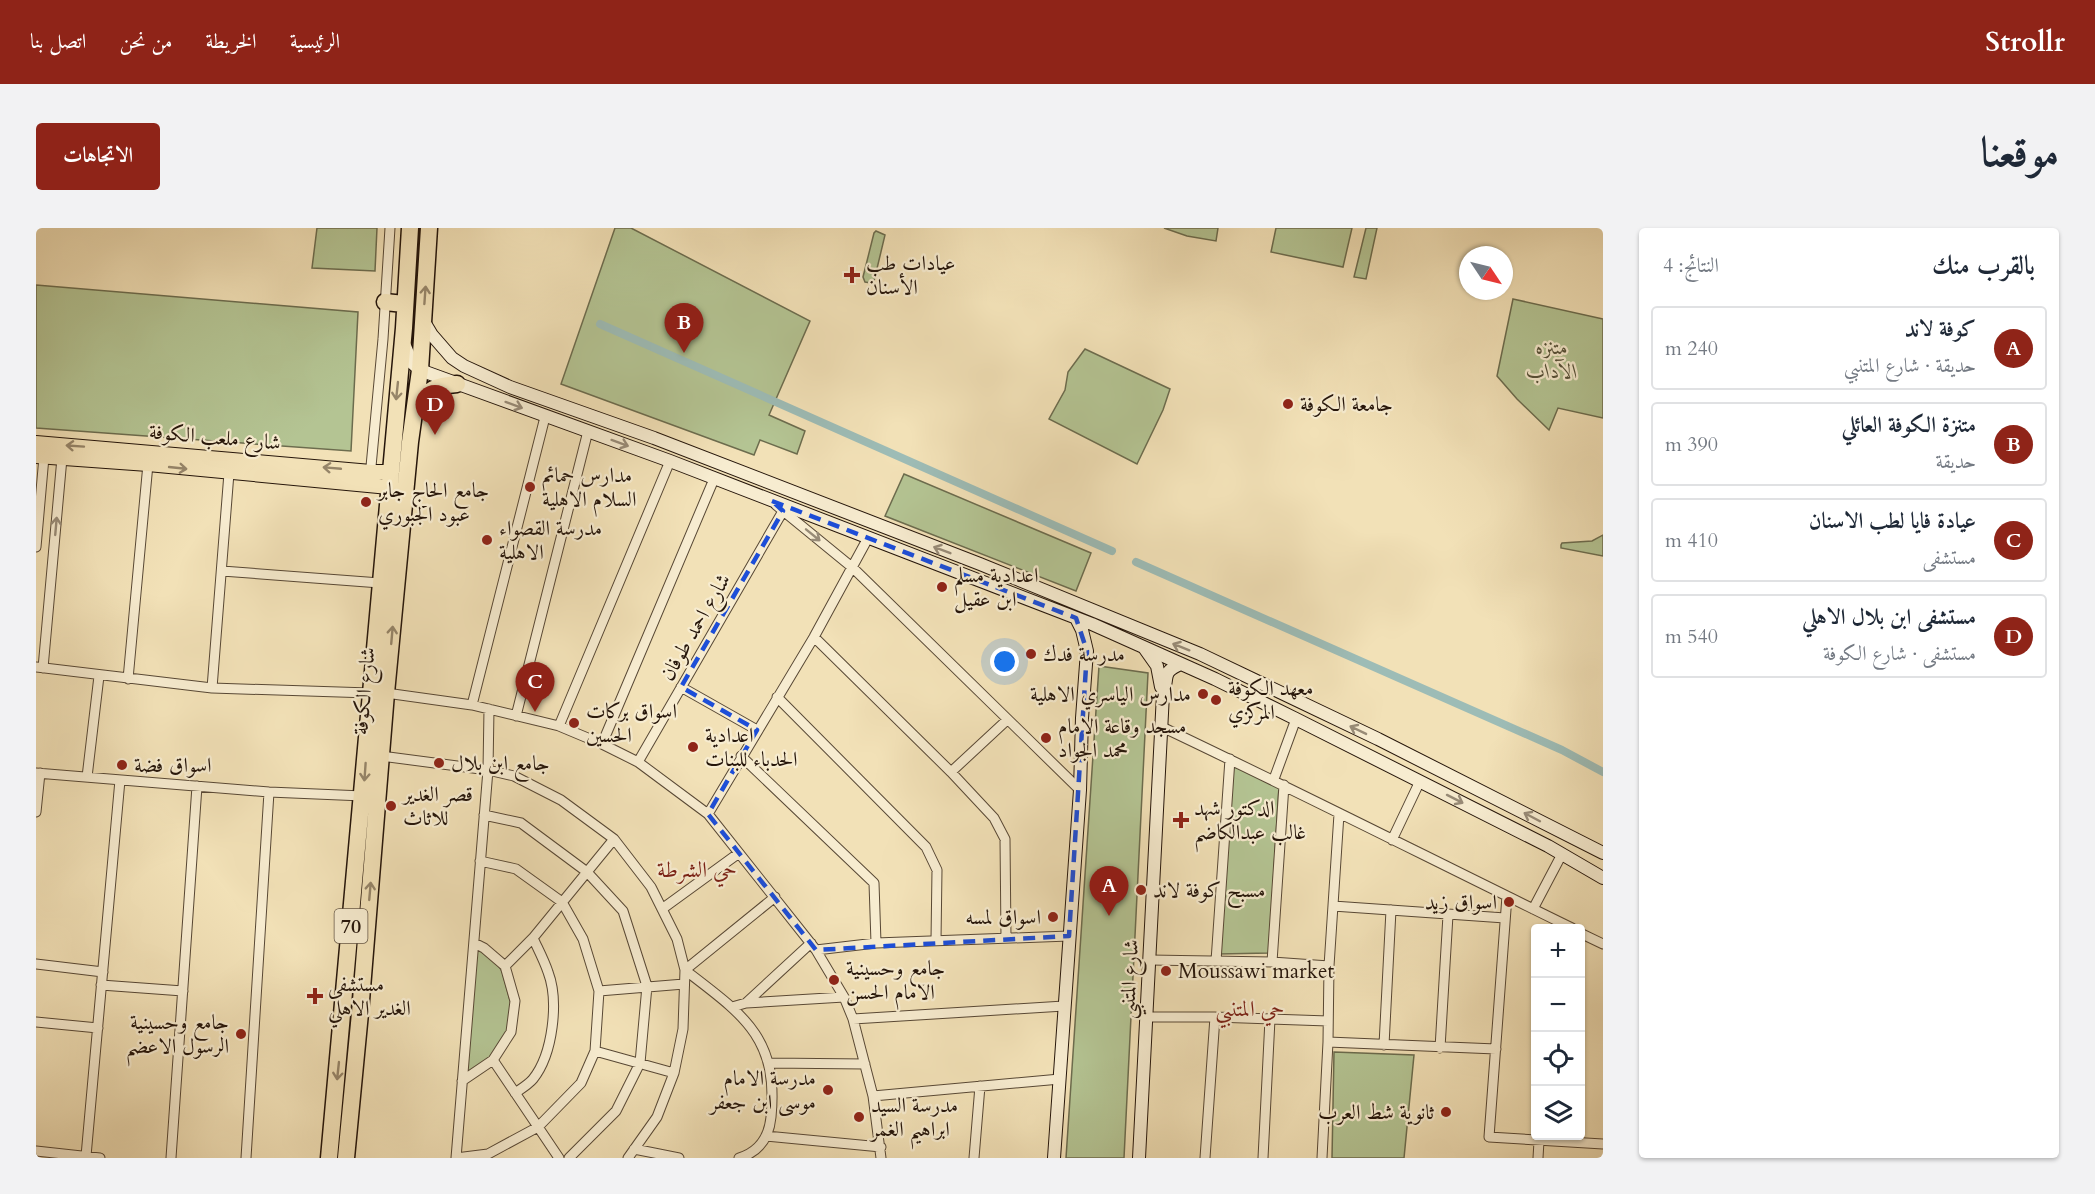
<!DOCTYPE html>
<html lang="ar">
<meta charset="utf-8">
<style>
body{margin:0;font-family:Cardo,Amiri,serif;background:#f2f2f3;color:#1f2937;direction:rtl}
.controls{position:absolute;right:18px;bottom:18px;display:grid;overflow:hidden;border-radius:6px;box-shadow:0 2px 4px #0004}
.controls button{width:54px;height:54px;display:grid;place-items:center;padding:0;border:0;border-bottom:2px solid #e0e1e3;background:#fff;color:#1f2937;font:30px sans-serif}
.compass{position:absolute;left:1423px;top:18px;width:54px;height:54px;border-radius:50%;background:#fff;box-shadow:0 2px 4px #0004;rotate:125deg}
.you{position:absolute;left:969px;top:434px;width:21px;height:21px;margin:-15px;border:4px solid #fff;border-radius:50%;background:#1a73e8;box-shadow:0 0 0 9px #1a73e833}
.badge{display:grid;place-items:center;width:39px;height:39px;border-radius:50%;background:#8f2418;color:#fff;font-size:20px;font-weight:700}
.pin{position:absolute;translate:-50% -50px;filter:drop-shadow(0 2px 3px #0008)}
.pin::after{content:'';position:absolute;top:32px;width:21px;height:18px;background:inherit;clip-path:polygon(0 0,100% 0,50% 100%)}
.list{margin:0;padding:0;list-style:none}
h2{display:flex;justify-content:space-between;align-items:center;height:78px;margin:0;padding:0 24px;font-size:26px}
h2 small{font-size:20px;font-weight:400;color:#747a83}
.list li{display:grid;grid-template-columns:39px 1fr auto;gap:18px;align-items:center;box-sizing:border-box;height:84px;margin:0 12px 12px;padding:0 12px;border:2px solid #e0e1e3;border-radius:6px}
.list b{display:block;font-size:22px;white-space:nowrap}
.list p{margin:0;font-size:20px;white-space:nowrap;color:#747a83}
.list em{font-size:20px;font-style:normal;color:#747a83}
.icon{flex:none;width:33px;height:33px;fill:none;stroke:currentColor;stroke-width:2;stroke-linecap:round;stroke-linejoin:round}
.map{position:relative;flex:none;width:1567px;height:930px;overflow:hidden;direction:ltr;border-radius:6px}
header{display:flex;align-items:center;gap:36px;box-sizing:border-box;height:84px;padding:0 30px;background:#8f2418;color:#fff}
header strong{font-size:28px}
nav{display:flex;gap:33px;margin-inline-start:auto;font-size:21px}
.intro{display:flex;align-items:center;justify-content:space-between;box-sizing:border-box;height:144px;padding:0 36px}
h1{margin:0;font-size:42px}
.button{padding:15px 27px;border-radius:6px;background:#8f2418;color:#fff;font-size:21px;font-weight:700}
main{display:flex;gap:36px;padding:0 36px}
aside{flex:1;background:#fff;border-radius:6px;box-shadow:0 2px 4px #0004}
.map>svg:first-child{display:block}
.green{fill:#b4c493;stroke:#6c6c4e;stroke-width:1.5}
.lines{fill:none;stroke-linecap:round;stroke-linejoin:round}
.canal{stroke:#9dbcb6;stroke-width:8}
.street-casing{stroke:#584835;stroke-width:11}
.secondary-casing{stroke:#25150a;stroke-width:14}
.primary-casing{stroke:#25150a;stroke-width:16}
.highway-casing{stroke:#25150a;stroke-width:19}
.street{stroke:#f7ecd0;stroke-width:9}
.secondary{stroke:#f7ecd0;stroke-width:12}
.primary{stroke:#f2e1b7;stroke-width:14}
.highway{stroke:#f2e1b7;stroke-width:16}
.oneway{stroke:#968569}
.oneway2{stroke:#988b77}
.marked{fill:none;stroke:#1d4ed8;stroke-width:4.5;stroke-dasharray:12 8;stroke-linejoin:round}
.poi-dot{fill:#8f2418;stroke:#f7ecd0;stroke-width:2}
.labels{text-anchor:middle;stroke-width:4.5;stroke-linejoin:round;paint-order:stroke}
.shield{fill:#f7ecd0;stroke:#645645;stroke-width:1.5}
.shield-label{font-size:20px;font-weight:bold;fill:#25150a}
.poi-label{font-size:21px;fill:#25150a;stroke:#f7ecd0;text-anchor:start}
.park-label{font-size:21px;font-style:italic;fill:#57523a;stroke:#f7ecd0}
.street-label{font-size:21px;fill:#25150a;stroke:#f7ecd0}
.neighbourhood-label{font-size:22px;fill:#7a1f14;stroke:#f7ecd0}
</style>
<header>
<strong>Strollr</strong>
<nav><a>الرئيسية</a><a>الخريطة</a><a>من نحن</a><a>اتصل بنا</a></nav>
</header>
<div class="intro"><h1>موقعنا</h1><a class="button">الاتجاهات</a></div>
<main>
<aside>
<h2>بالقرب منك<small>النتائج: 4</small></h2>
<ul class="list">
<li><span class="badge">A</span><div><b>كوفة لاند</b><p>حديقة · شارع المتنبي</p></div><em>240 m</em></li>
<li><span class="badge">B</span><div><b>متنزة الكوفة العائلي</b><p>حديقة</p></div><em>390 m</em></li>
<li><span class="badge">C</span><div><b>عيادة فايا لطب الاسنان</b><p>مستشفى</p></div><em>410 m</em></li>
<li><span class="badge">D</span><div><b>مستشفى ابن بلال الاهلي</b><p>مستشفى · شارع الكوفة</p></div><em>540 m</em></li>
</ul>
</aside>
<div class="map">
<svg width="1567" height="930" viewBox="0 0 1567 930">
<rect width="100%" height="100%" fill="#f2e1b7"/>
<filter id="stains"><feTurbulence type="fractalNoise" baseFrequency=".00333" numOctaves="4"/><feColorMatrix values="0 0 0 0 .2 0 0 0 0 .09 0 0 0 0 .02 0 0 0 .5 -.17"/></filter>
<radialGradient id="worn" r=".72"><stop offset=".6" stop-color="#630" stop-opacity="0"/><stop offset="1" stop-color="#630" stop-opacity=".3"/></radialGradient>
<path class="green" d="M 281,0 L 341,0 L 339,43 L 276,40 Z
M 579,0 L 595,0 L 774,93 L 733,187 L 769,203 L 761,226 L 724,212 L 718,227 L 525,156 Z
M 1128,0 L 1182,0 L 1180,13 L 1151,8 Z
M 1240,0 L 1316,0 L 1307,39 L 1235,24 Z
M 1330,0 L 1341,0 L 1330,51 L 1318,49 Z
M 840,3 L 849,7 L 838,53 L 835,55 L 829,54 L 827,49 L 838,5 Z
M 0,57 L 322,84 L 315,223 L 0,200 Z
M 1477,71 L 1567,91 L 1567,190 L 1522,180 L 1513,202 L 1481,171 L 1461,148 Z
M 1049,121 L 1134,161 L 1127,182 L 1101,236 L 1013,191 L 1029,162 L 1032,144 Z
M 868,246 L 1055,325 L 1040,363 L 849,288 Z
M 1567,307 L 1567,328 L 1525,320 L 1525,317 L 1526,315 L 1556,313 Z
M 1063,438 L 1112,445 L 1088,930 L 1030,930 Z
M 1197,538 L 1243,558 L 1233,725 L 1183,726 Z
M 438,719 L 459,733 L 466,743 L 475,776 L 471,803 L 454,831 L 428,848 Z
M 1298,824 L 1378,827 L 1368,930 L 1296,930 Z"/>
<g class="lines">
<path class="canal" d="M 564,96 L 1076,323
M 1100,334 L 1526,522 L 1567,544"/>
<defs>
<path id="street" d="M 334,249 L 347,111 L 354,0
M 740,277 L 817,340 L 1044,562
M 0,319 L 8,229
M 186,343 L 344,355
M 778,409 L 915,544 L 958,590 L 969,611 L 970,710
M 0,439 L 176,460 L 334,465
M 7,440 L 26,230
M 92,451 L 112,236
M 645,459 L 721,502
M 176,460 L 193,245
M 350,465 L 436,477 L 523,498 L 566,516 L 602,534 L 672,586 L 780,722 L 808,769 L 817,791 L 837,868 L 845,930
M 741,469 L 890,619 L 901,642 L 900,712
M 436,477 L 509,189
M 480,488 L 552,203
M 523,498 L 634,233
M 1126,499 C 1263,564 1399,633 1536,700
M 566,516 L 678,251
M 345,528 L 452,542 L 478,548 L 525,572 L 578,611 L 615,659 L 641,711 L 649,742 L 647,801 L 638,845 L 621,889 L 592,930
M 705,528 L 838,655 L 840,715
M 602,534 L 747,283
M 915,544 L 971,492
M 0,545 L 233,564 L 327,568
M 51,549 L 63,448
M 1238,551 L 1260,491
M 0,584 L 4,545
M 672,586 L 778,409 L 832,310
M 448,587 L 485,595 L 551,644 L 587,683 L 611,758 L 604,835 L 580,883 L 533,930
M 1356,612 L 1384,553
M 1471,668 L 1453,909 L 1567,916
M 1297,678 L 1469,690
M 626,681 L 703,625
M 1497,681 L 1526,626
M 1544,705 L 1567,716
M 780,722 L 840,715 L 1033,708
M 1114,732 L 1236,734 L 1293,738
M 1180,733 L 1194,531
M 1236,734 L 1248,557
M 0,736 L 67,744
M 469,738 L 497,710 L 578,611
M 65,757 L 147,763
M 563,763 L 648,756
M 710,775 L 808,769
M 696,779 L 710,775 L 775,715
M 1111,789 L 1179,789 L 1292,793
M 817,791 L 1028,778
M 0,794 L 62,800
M 1292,814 L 1460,821
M 1348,817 L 1355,682
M 1404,820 L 1412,687
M 559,823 L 638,845
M 457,832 L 523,930
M 734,835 L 829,836
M 426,853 L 457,832 L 475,804 L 479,773 L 469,738 L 448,720 L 438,715
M 479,865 C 485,861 493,856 497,851 C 517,826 523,773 512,744 C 508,732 502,721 497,710
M 837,868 L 1024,851
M 730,908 L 845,919
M 598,921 L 643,930
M 0,923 L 64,930
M 50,928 L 84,552
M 135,930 L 161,558
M 210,930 L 233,564
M 420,930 L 452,542 L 453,481
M 420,930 L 452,926 L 502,899 L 545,855 L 559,823 L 563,763 L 547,711 L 526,674 L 480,641 L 444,633
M 703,930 C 723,924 733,909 735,889 C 743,809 706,786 649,742 L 739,669
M 938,930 L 944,858
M 1169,930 L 1179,789
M 1227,930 L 1234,791
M 1286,930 L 1292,814 L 1293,738 L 1303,586
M 1502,930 L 1503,913"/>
<path id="secondary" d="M 387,92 L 396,107 L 416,130 L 428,138 L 474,159 L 618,210 L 944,336 L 1164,426 L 1342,511 L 1567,625
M 369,118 L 376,135 L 384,142 L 634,233 L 1056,396 L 1179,451 L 1260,491 L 1512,618 L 1567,650
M 1109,421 L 1121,438 L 1125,459
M 1018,930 L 1044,562 L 1046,490 L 1051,423 L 1046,402 L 1040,390
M 1103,930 L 1127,466 C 1133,449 1125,444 1145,436"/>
<path id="primary" d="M 0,215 L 335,244 L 354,244
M 0,228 L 112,236 L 353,259"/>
<path id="highway" d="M 349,74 L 368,76
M 380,179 C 393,160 399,158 421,156
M 293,930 L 368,100 L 374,0
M 310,930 L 324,785 L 350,465 L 374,214 L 384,142 L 393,0"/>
</defs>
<use href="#street" class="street-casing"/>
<use href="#secondary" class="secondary-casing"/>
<use href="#primary" class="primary-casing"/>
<use href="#highway" class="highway-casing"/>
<use href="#street" class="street"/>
<use href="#secondary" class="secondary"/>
<use href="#primary" class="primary"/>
<use href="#highway" class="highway"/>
</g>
<defs><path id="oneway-shaft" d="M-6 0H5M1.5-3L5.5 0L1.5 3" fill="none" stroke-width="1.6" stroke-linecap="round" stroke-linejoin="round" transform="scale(1.5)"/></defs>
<g class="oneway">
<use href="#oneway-shaft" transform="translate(389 67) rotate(-86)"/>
<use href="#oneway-shaft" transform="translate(361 163) rotate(96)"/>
<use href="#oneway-shaft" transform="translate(39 218) rotate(-176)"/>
<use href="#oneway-shaft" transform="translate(142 240) rotate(6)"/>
<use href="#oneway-shaft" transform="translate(296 240) rotate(-175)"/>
<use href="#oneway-shaft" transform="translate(356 407) rotate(-85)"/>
<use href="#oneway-shaft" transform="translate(329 544) rotate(94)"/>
<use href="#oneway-shaft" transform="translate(334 663) rotate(-85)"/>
<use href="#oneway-shaft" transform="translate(302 843) rotate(96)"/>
</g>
<g class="oneway2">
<use href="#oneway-shaft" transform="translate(478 177) rotate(20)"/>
<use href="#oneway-shaft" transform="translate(584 215) rotate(20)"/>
<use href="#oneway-shaft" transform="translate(20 298) rotate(-85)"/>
<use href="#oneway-shaft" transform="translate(777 307) rotate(39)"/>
<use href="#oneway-shaft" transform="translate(906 322) rotate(-159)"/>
<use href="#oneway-shaft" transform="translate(1145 419) rotate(-158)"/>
<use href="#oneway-shaft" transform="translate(1322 502) rotate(-154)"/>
<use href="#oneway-shaft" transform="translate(1419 571) rotate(27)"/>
<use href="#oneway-shaft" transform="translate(1496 589) rotate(-152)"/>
</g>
<path class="marked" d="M 736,273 L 1040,390 L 1051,423 L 1033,708 L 780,722 L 672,586 L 721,502 L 645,459 L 747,283 Z"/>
<g class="poi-dot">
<path d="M813 38h6v6h6v6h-6v6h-6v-6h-6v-6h6z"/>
<circle cx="1252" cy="176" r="6"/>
<circle cx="494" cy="259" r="6"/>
<circle cx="330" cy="274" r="6"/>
<circle cx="451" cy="312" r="6"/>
<circle cx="906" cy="359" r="6"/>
<circle cx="995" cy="426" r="6"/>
<circle cx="1167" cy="466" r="6"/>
<circle cx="1180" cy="472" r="6"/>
<circle cx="538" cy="495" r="6"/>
<circle cx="1010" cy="510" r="6"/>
<circle cx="657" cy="519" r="6"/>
<circle cx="403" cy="535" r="6"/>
<circle cx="86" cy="537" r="6"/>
<circle cx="355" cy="578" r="6"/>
<path d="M1142 583h6v6h6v6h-6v6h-6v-6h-6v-6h6z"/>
<circle cx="1105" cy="662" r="6"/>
<circle cx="1473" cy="674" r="6"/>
<circle cx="1017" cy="689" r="6"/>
<circle cx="1130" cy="743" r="6"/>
<circle cx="798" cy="752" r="6"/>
<path d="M276 759h6v6h6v6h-6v6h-6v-6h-6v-6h6z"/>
<circle cx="205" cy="806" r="6"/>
<circle cx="792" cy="862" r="6"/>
<circle cx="1410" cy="884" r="6"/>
<circle cx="823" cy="889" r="6"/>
</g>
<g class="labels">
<rect class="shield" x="298.5" y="681" width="33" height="34" rx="4.5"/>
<g class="shield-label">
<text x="315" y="705">70</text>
</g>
<g class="poi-label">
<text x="830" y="42">عيادات طب<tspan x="830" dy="24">الأسنان</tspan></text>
<text x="1264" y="183">جامعة الكوفة</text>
<text x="506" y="254">مدارس حمائم<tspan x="506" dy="24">السلام الاهلية</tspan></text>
<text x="342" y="269">جامع الحاج جابر<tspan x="342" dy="24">عبود الجبوري</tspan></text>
<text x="463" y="307">مدرسة القصواء<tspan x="463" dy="24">الاهلية</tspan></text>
<text x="918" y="354">اعدادية مسلم<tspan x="918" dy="24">ابن عقيل</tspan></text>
<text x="1007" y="433">مدرسة فدك</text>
<text x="1192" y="467">معهد الكوفة<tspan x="1192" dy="24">المركزي</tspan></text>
<text x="1155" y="473" text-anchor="end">مدارس الياسري الاهلية</text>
<text x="550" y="490">اسواق بركات<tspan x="550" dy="24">الحسين</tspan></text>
<text x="1022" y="505">مسجد وقاعة الامام<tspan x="1022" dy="24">محمد الجواد</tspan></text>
<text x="669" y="514">اعدادية<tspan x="669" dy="24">الحدباء للبنات</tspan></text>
<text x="415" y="542">جامع ابن بلال</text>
<text x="98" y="544">اسواق فضة</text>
<text x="367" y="573">قصر الغدير<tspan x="367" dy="24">للاثاث</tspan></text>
<text x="1158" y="587">الدكتور شهد<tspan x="1158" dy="24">غالب عبدالكاضم</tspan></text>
<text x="1117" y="669">مسبح كوفة لاند</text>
<text x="1461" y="681" text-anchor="end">اسواق زيد</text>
<text x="1005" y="696" text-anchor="end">اسواق لمسه</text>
<text x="810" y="747">جامع وحسينية<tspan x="810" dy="24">الامام الحسن</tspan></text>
<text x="1142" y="750">Moussawi market</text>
<text x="292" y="763">مستشفى<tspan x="292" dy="24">الغدير الاهلي</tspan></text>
<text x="193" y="801" text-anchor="end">جامع وحسينية<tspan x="193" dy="24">الرسول الاعضم</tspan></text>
<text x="780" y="857" text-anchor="end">مدرسة الامام<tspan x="780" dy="24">موسى ابن جعفر</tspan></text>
<text x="835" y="884">مدرسة السيد<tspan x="835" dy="24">ابراهيم الغمر</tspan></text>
<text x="1398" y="891" text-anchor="end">ثانوية شط العرب</text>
</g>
<g class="park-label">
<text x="1516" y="126">متنزه<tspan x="1516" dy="24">الآداب</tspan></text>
</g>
<g class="street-label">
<text transform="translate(179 209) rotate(5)" y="7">شارع ملعب الكوفة</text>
<text transform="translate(659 399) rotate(-60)" y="7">شارع احمد طوفان</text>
<text transform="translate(328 463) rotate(-85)" y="7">شارع الكوفة</text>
<text transform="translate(1093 751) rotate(-87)" y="7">شارع المتنبي</text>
</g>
<g class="neighbourhood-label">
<text x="661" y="649">حي الشرطة</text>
<text x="1214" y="788">حي المتنبي</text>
</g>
</g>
<rect width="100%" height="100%" filter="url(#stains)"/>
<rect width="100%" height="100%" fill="url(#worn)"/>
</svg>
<div class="controls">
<button>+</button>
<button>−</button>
<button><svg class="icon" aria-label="locate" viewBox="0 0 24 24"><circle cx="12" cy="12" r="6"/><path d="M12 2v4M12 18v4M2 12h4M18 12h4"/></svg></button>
<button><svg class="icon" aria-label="layers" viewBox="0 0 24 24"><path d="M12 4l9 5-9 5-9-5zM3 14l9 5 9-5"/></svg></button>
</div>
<svg class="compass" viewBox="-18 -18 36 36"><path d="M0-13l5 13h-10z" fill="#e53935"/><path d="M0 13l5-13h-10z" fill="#747a83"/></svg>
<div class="you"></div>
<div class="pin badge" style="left:1073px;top:688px">A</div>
<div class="pin badge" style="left:648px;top:125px">B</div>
<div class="pin badge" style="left:499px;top:484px">C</div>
<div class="pin badge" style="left:399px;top:207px">D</div>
</div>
</main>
